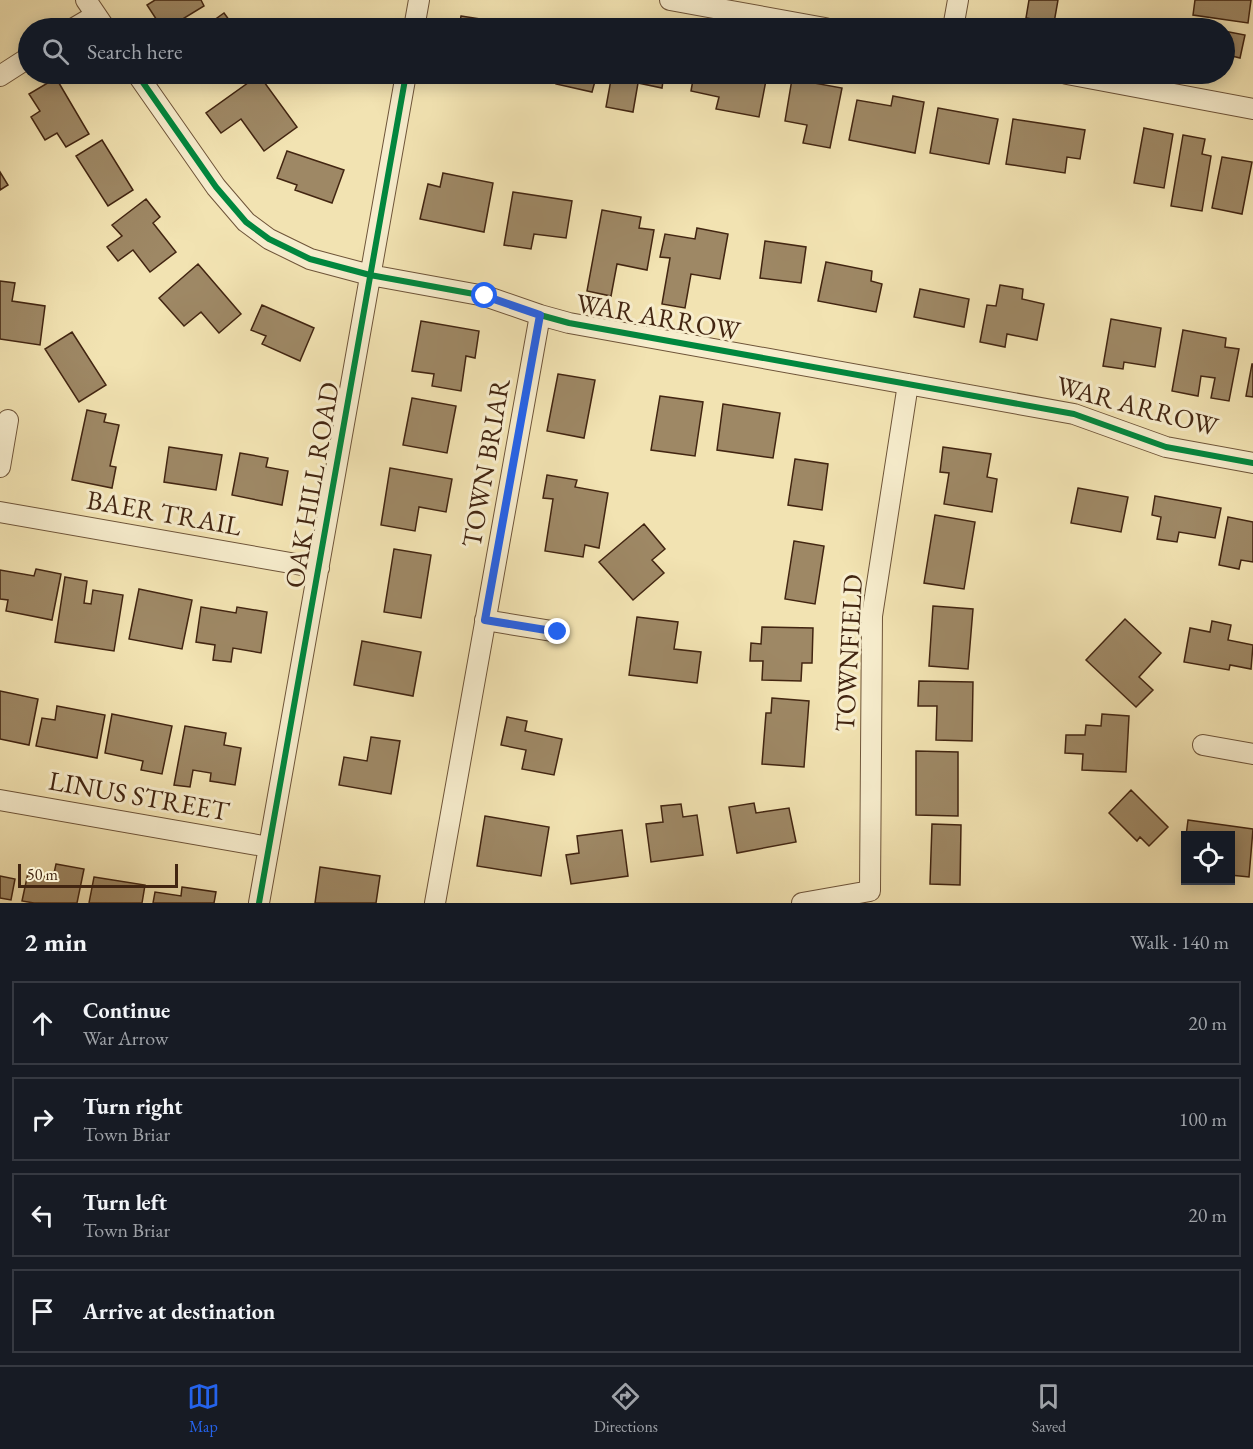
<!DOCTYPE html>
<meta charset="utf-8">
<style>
body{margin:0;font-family:"EB Garamond",serif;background:#242831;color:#f1f3f6}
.controls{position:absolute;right:18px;bottom:18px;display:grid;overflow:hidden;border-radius:0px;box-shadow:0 3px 15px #0003}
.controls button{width:54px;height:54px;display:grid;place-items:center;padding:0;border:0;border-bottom:2px solid #363941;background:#171b24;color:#f1f3f6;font:30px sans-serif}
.scale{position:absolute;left:18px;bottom:15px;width:160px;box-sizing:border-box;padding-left:6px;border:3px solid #422511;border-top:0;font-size:16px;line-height:21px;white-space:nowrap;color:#422511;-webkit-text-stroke:4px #f7edcd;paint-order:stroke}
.stop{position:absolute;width:18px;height:18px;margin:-14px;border:4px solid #2563eb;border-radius:50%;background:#fff}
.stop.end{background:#2563eb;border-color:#fff;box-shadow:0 2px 6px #0008}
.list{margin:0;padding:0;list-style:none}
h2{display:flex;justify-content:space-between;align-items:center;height:78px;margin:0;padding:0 24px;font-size:26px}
h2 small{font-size:20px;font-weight:400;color:#9ea1a6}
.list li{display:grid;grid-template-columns:39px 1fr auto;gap:18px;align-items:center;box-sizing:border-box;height:84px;margin:0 12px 12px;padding:0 12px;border:2px solid #363941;border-radius:0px}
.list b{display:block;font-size:22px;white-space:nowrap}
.list p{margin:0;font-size:20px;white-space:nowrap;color:#9ea1a6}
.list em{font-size:20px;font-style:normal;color:#9ea1a6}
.icon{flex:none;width:33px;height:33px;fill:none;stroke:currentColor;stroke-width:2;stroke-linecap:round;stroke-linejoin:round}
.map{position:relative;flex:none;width:1253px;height:903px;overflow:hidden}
.search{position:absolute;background:#171b24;box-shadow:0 3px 15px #0003;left:18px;right:18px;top:18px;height:66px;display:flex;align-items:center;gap:15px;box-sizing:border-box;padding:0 21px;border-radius:33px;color:#9ea1a6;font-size:22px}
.sheet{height:462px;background:#171b24}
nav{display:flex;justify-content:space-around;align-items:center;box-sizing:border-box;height:84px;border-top:2px solid #363941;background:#171b24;font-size:16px;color:#9ea1a6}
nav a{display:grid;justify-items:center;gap:3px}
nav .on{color:#2563eb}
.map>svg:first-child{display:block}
.building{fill:#9e8865;stroke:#422511;stroke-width:1.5}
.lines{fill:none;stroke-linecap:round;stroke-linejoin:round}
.minor-casing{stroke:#6e5439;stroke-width:22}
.minor{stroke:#f7edcd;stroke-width:20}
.cycleway-casing{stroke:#f7edcd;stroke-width:10}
.cycleway{stroke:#00873e;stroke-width:6}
.route{stroke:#2563eb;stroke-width:8}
.labels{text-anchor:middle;stroke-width:6;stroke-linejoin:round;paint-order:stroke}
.street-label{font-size:27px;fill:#422511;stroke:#f7edcd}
</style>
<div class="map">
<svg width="1253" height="903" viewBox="0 0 1253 903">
<rect width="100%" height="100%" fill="#f2e3b2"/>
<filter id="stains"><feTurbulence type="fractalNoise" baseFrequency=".00333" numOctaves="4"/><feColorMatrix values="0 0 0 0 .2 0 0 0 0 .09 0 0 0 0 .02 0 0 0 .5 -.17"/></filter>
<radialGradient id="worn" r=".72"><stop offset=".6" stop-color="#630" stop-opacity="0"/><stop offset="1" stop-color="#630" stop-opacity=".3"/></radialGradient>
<path class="building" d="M 155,0 L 201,0 L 204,6 L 168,28 L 162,28 L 147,5 Z
M 1029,0 L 1058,0 L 1054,23 L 1026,18 Z
M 1195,0 L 1251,0 L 1248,23 L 1193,15 Z
M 224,13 L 235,28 L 203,28 Z
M 461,16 L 494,21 L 492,28 L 459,28 Z
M 1194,24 L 1214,28 L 1193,28 Z
M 1224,31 L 1245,35 L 1240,58 L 1224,54 Z
M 546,74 L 597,74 L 592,92 L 556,84 L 557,76 Z
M 612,74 L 664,74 L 662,88 L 638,83 L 633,112 L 606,107 Z
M 694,74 L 767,75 L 759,117 L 716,109 L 719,97 L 691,91 Z
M 259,75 L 297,127 L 264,151 L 241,119 L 221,133 L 206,113 Z
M 56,78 L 89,134 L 66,147 L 57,133 L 45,140 L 31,117 L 40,111 L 29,94 Z
M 792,79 L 842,88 L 830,148 L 803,143 L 807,125 L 785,121 Z
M 893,96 L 924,102 L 915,153 L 849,140 L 857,100 L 891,106 Z
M 938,108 L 998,119 L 989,164 L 930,153 Z
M 1013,119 L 1085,130 L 1080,159 L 1067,157 L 1065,173 L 1006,164 Z
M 1144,128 L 1173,134 L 1164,188 L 1134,183 Z
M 1183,135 L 1205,139 L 1202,154 L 1211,156 L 1202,211 L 1171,206 Z
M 102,140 L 133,190 L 108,206 L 76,156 Z
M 287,151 L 344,170 L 332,203 L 295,190 L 297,185 L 277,178 Z
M 1222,157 L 1252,162 L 1242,214 L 1212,208 Z
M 0,172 L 8,185 L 0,190 Z
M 443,173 L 493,183 L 484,232 L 420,219 L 428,184 L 440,187 Z
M 513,192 L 572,201 L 566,238 L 534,234 L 531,249 L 504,245 Z
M 146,199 L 160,217 L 153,223 L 176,252 L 150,272 L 133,250 L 118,261 L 107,247 L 122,236 L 112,225 Z
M 602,210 L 641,217 L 639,228 L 654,230 L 647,270 L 617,264 L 611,296 L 587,291 Z
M 697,228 L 728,234 L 720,279 L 691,274 L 685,308 L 662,304 L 670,258 L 660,257 L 665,234 L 695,239 Z
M 765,241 L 806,247 L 801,283 L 760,278 Z
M 826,262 L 872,271 L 871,281 L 882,284 L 876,312 L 818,301 Z
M 198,264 L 241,314 L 219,333 L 201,312 L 184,326 L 159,298 Z
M 0,281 L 15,283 L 12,301 L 45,306 L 40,345 L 0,339 Z
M 1000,285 L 1023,289 L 1022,299 L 1044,304 L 1037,340 L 1007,334 L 1005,347 L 980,342 L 987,305 L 996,306 Z
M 920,289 L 969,299 L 964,327 L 914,317 Z
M 262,305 L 314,328 L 300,361 L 262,344 L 266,336 L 251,330 Z
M 1111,319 L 1161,328 L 1155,367 L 1124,362 L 1123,369 L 1103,366 Z
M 421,321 L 479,331 L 475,358 L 466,356 L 461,391 L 432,386 L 434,374 L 412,371 Z
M 1183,330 L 1226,338 L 1225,347 L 1239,349 L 1229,401 L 1211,398 L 1215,378 L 1201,376 L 1198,396 L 1172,391 Z
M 72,332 L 106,385 L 79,402 L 45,349 Z
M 1252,364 L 1253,364 L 1253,397 L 1246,396 Z
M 558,374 L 595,380 L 584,438 L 547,431 Z
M 660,396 L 703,402 L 695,456 L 651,450 Z
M 412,398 L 456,406 L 447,453 L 403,445 Z
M 723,404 L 780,413 L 773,458 L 717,450 Z
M 87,410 L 106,414 L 104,422 L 119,425 L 110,466 L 116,467 L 112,488 L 72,480 Z
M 169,447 L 222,455 L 216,490 L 164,482 Z
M 943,447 L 991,454 L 987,477 L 997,479 L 992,512 L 944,504 L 949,473 L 940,472 Z
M 240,453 L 268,458 L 266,467 L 288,471 L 282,505 L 232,495 Z
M 795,459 L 828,464 L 822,510 L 788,505 Z
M 390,468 L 452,479 L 446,512 L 419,507 L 415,531 L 381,525 Z
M 547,475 L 577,480 L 575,487 L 608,493 L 599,548 L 585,545 L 583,557 L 545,551 L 553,499 L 543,498 Z
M 1078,488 L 1128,497 L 1121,532 L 1071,523 Z
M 1155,496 L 1221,508 L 1215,538 L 1179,532 L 1177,542 L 1157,539 L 1161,517 L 1152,515 Z
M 935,515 L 975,522 L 964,589 L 924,583 Z
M 1228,517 L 1253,522 L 1253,562 L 1241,560 L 1239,569 L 1219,565 Z
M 644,524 L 665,549 L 652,560 L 664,573 L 633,600 L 599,562 Z
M 794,541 L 824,546 L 815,604 L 785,599 Z
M 394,549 L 431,555 L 421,618 L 384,612 Z
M 36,569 L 61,574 L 52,620 L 6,611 L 8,600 L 0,599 L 0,570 L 34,576 Z
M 65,577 L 87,581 L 84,603 L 91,604 L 93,590 L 123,595 L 114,651 L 55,642 Z
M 139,589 L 192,600 L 182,649 L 129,639 Z
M 933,606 L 973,609 L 968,669 L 929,666 Z
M 201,607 L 236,613 L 237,607 L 267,612 L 261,653 L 233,648 L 231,662 L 213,660 L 215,645 L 196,642 Z
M 637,617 L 678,622 L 674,649 L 701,652 L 697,683 L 629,675 Z
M 1125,619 L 1161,653 L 1139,677 L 1153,690 L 1136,707 L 1086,660 Z
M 1212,621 L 1231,625 L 1228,640 L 1253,645 L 1251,669 L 1230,665 L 1229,670 L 1184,662 L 1190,628 L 1210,632 Z
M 762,627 L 813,628 L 812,663 L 802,663 L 801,681 L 762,680 L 763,661 L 750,661 L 751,643 L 761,644 Z
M 362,641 L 421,652 L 413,696 L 354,685 Z
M 919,681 L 973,682 L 972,741 L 936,740 L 937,706 L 918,706 Z
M 0,691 L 38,699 L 29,745 L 0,739 Z
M 772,698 L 809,701 L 804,767 L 762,764 L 766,713 L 771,713 Z
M 57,706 L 105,715 L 97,758 L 36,746 L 42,718 L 55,720 Z
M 112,714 L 172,726 L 162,774 L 141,770 L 143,761 L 105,753 Z
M 1102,714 L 1129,716 L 1126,772 L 1082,770 L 1083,754 L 1065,753 L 1066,735 L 1085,735 L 1086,725 L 1101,726 Z
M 507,717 L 527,721 L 525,731 L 562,739 L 554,775 L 522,769 L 526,750 L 501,745 Z
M 185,726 L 226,733 L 224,745 L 241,748 L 235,785 L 210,781 L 211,773 L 193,770 L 190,787 L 174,785 Z
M 371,737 L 400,741 L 391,794 L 339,785 L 344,757 L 367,761 Z
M 916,751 L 958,752 L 958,816 L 916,815 Z
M 1131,790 L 1168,827 L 1149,846 L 1140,837 L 1137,841 L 1109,813 Z
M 754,803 L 756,813 L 789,808 L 796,842 L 737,853 L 729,807 Z
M 681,804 L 683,817 L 697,815 L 703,855 L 651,862 L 646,824 L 663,822 L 661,806 Z
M 485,816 L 549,827 L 541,876 L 477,866 Z
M 1188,820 L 1253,829 L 1249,877 L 1230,875 L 1230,836 L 1186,836 Z
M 932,824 L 961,825 L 960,885 L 930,884 Z
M 622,830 L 628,876 L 571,884 L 566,855 L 579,853 L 577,836 Z
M 56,864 L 84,869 L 77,903 L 34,903 L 22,901 L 28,873 L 53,878 Z
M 320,867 L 380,876 L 376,903 L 315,903 Z
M 0,876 L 15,879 L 11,900 L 0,898 Z
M 94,877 L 145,885 L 142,903 L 89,903 Z
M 182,887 L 216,892 L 214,903 L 153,903 L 155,892 L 181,896 Z"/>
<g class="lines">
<defs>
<path id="minor" d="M 86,0 L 105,28
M 670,0 L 825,28
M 74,28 L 96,15
M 414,28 L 419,0
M 953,28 L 958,0
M 137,74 L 216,187 L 246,222 L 269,239 L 310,259 L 370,275 L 485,296 L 540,315 L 569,323 L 1074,414 L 1166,447 L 1253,463
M 1067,74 L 1253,109
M 0,76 L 28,58
M 0,467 L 8,420
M 0,512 L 319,568
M 485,620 L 558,632
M 1203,745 L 1253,754
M 0,800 L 269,847
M 259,903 L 406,74
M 435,903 L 540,315
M 802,903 L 870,891 L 872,616 L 908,384"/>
</defs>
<use href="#minor" class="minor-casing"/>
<use href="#minor" class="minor"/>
<defs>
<path id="cycleway" d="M 137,74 L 216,187 L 246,222 L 269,239 L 310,259 L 370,275 L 485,296 L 540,315 L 569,323 L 1074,414 L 1166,447 L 1253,463
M 259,903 L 406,74"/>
</defs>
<use href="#cycleway" class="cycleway-casing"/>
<use href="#cycleway" class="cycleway"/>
</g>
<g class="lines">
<path class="route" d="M 485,296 L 540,315 L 485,620 L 558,632"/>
</g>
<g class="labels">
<g class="street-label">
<text transform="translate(658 317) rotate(10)" y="9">WAR ARROW</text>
<text transform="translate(1137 406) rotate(15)" y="9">WAR ARROW</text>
<text transform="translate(486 463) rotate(-80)" y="9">TOWN BRIAR</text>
<text transform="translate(312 485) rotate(-80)" y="9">OAK HILL ROAD</text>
<text transform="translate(164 513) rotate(10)" y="9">BAER TRAIL</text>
<text transform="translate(849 653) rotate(-87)" y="9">TOWNFIELD</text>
<text transform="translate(139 796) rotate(10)" y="9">LINUS STREET</text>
</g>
</g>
<rect width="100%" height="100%" filter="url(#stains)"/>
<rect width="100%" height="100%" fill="url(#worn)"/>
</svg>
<div class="controls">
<button><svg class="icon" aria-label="locate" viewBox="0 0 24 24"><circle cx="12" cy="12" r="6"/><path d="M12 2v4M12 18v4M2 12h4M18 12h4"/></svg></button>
</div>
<div class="scale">50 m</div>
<div class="stop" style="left:485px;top:296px"></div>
<div class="stop end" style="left:558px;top:632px"></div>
<div class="search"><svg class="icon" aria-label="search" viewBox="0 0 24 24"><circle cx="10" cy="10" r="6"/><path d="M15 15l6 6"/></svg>Search here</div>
</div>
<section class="sheet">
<h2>2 min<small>Walk · 140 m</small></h2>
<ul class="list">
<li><svg class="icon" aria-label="ahead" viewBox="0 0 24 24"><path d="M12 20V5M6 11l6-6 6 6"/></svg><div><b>Continue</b><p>War Arrow</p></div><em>20 m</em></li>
<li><svg class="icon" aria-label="right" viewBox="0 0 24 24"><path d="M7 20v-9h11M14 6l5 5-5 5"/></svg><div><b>Turn right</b><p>Town Briar</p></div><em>100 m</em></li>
<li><svg class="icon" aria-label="left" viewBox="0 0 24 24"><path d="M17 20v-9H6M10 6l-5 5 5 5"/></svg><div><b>Turn left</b><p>Town Briar</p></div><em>20 m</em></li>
<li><svg class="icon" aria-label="arrive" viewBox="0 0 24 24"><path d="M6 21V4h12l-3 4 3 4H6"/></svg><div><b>Arrive at destination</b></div></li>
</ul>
</section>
<nav>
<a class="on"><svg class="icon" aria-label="map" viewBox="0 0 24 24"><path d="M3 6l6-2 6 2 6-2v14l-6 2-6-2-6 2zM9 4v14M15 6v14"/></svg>Map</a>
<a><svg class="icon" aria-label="directions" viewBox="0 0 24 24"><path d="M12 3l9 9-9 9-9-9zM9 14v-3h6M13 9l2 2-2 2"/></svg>Directions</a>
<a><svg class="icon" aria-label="saved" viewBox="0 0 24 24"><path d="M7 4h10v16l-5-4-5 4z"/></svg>Saved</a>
</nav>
